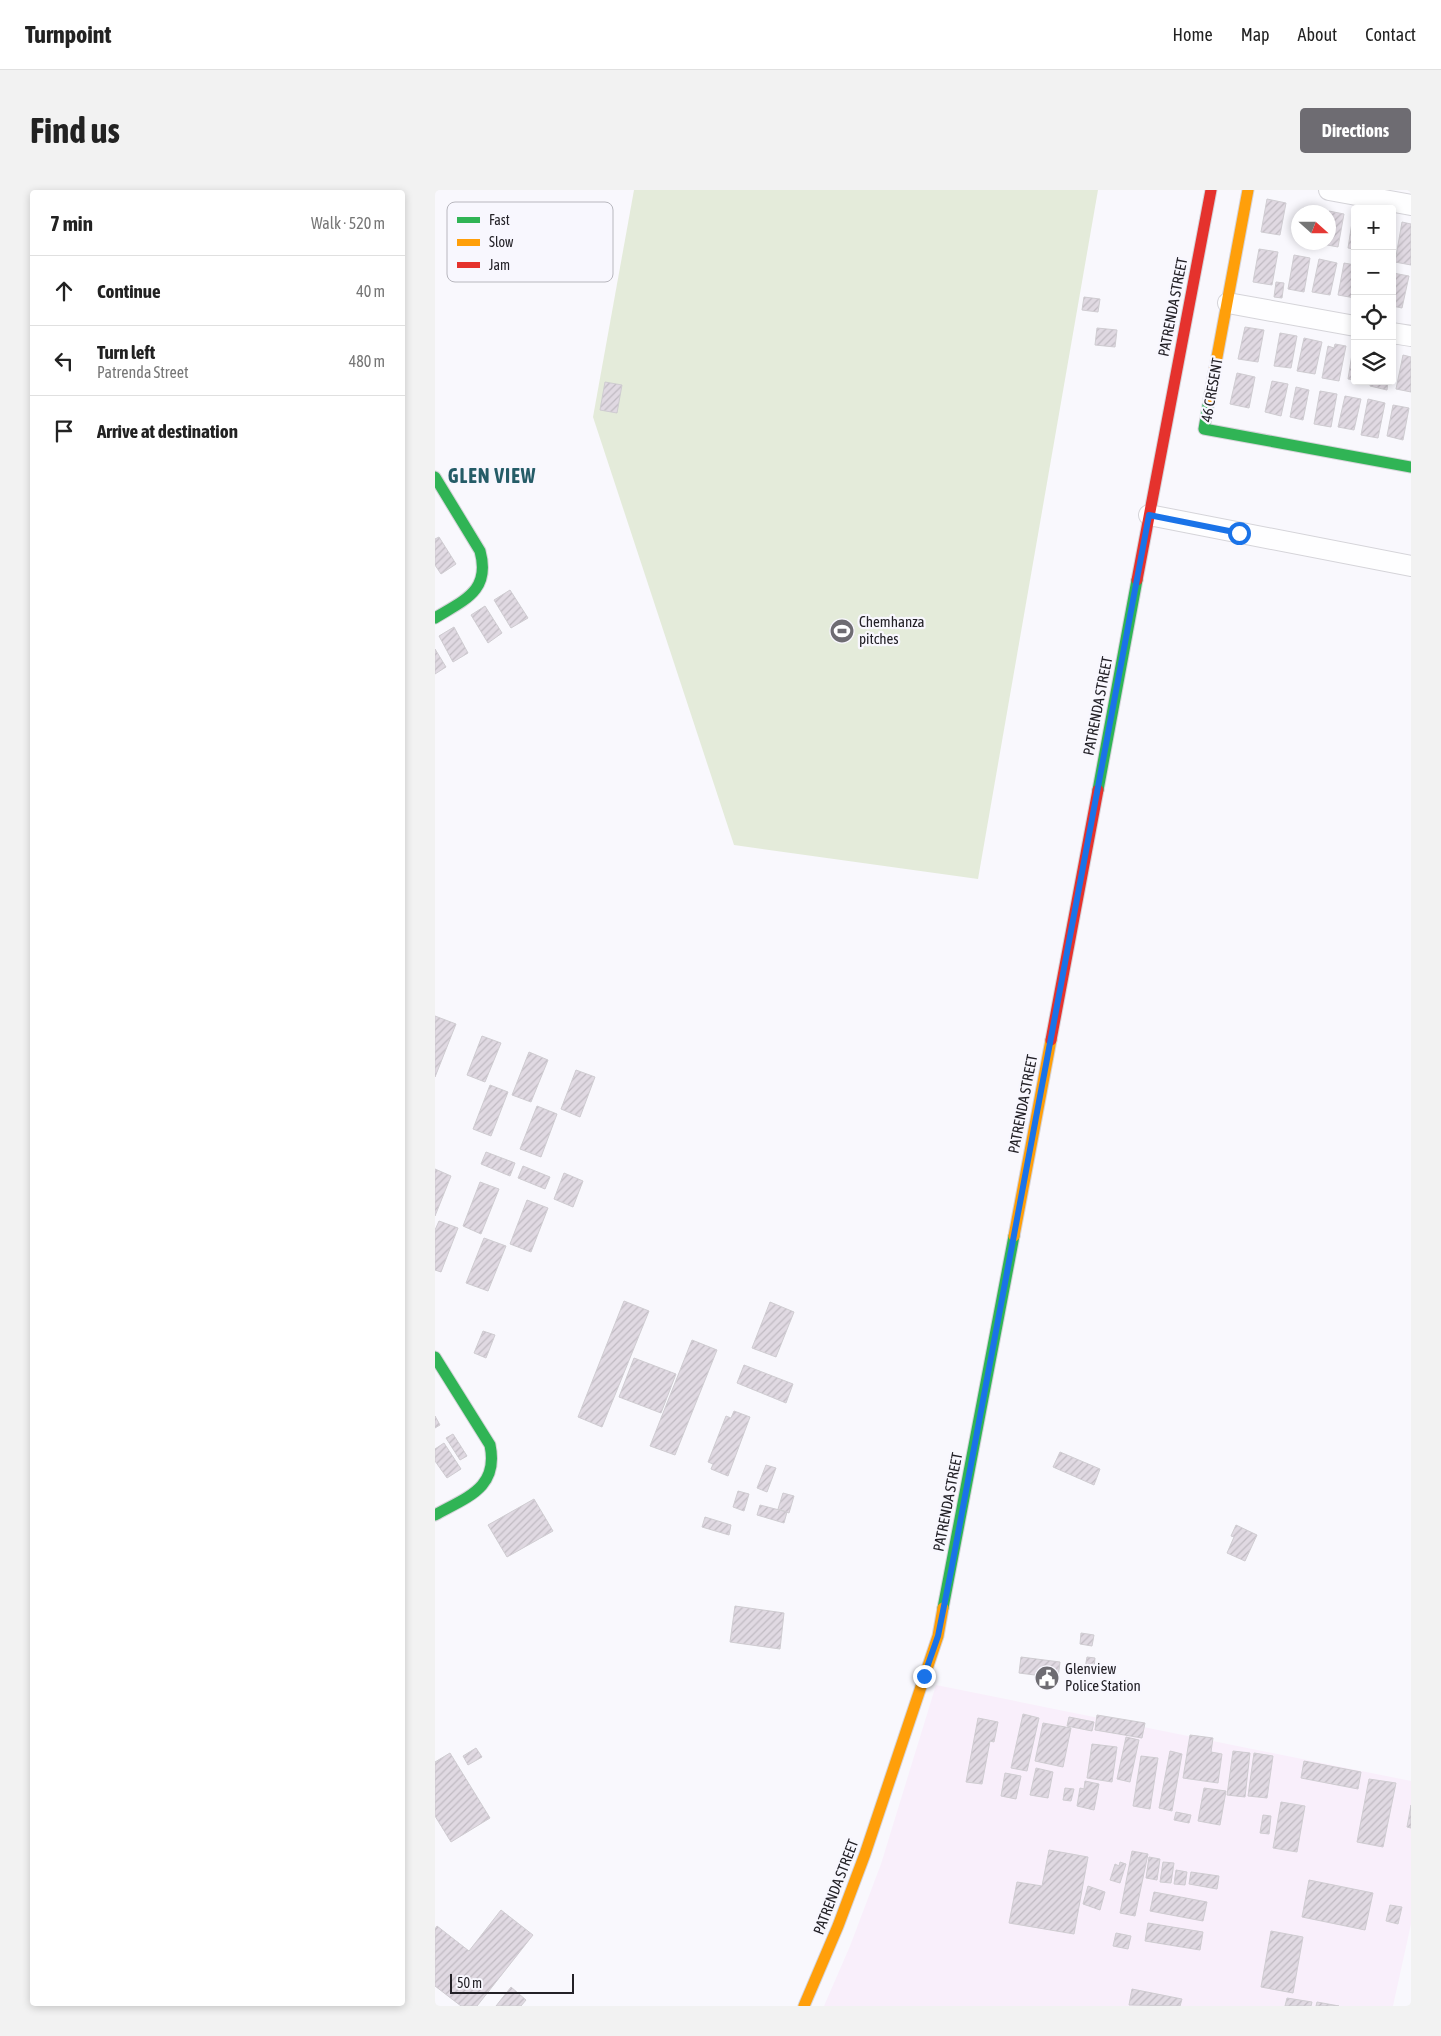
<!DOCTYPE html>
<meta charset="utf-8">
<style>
body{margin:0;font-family:"Asap Condensed",sans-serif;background:#f2f2f2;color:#222}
.controls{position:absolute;right:15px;top:15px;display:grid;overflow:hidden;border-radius:5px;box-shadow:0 2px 8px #0003}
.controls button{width:45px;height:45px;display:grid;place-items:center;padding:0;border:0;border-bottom:1px solid #e0e0e0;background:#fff;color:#222;font:25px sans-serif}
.compass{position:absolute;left:856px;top:15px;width:45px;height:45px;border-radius:50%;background:#fff;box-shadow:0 2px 8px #0003;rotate:111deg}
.scale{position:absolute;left:15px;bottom:12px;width:124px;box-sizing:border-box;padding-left:5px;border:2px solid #232127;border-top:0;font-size:14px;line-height:18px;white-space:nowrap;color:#232127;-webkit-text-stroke:4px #f8f7fe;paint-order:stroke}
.stop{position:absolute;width:15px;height:15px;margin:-11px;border:4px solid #1a73e8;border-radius:50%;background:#fff}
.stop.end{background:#1a73e8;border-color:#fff;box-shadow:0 1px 5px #0008}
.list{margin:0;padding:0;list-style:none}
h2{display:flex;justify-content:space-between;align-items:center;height:65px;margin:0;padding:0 20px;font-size:21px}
h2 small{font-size:16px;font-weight:400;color:#767676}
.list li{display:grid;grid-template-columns:32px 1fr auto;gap:15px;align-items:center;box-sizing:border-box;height:70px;padding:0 20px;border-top:1px solid #e0e0e0}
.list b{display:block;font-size:19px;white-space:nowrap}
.list p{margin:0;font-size:16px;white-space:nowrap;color:#767676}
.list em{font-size:16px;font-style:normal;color:#767676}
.icon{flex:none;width:28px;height:28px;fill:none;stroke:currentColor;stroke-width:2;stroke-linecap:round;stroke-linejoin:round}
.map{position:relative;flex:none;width:976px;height:1816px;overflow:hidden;border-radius:5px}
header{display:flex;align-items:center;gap:30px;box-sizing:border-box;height:70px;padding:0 25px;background:#fff;border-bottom:1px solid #e0e0e0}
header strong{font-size:24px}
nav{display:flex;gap:28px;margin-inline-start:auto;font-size:18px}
.intro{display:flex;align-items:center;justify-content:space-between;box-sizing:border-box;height:120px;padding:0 30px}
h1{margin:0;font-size:35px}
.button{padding:12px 22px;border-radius:5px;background:#6e6c72;color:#fff;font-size:18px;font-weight:700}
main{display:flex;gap:30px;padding:0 30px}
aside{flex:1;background:#fff;border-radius:5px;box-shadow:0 2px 8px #0003}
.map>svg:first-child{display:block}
.commercial{fill:#f9effb}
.garden{fill:#e4ebda}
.building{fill:url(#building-hatch);stroke:#cfccd1}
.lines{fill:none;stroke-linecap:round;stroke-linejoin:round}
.street-casing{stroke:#d5d4d9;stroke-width:22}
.fast-casing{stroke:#d5d4d9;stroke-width:13}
.slow-casing{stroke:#d5d4d9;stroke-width:13}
.jam-casing{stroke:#d5d4d9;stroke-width:13}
.street{stroke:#fefeff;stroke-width:20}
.fast{stroke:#30b455;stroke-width:11}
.slow{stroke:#ff9f0a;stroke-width:11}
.jam{stroke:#e5322d;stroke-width:11}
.route{stroke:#1a73e8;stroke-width:6}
.labels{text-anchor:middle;stroke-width:4.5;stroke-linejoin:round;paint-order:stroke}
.street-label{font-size:15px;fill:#232127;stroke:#f8f7fe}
.poi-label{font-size:15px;fill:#232127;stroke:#f8f7fe;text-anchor:start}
.district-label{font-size:20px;font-weight:bold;letter-spacing:1px;fill:#255c67;stroke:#f8f7fe}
.key{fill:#f8f7fe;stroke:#b8b7be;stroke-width:1}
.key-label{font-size:14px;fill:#232127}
</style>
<header>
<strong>Turnpoint</strong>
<nav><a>Home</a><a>Map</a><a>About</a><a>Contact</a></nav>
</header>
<div class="intro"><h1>Find us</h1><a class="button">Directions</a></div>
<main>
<aside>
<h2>7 min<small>Walk · 520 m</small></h2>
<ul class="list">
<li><svg class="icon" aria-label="ahead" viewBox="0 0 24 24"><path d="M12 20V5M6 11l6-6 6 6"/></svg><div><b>Continue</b></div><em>40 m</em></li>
<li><svg class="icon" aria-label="left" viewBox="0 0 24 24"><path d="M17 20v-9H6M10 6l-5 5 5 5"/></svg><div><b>Turn left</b><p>Patrenda Street</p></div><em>480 m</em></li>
<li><svg class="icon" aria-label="arrive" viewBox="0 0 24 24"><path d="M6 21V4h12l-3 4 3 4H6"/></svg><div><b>Arrive at destination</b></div></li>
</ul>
</aside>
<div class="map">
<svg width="976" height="1816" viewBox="0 0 976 1816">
<defs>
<pattern id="building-hatch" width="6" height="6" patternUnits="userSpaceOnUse" patternTransform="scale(1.25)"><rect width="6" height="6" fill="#e0d9e2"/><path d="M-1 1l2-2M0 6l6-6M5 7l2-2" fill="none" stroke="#c0bac2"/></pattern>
</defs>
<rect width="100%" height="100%" fill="#f9f8fd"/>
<path class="commercial" d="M 501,1495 L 976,1591 L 976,1734 L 958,1816 L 389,1816 L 415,1756 L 446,1674 Z"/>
<path class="garden" d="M 199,0 L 663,0 L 543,689 L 299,655 L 158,227 Z"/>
<path class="building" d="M 832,9 L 851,13 L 845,45 L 826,42 Z
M 868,18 L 885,21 L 885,22 L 868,22 Z
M 894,21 L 909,24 L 903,57 L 887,54 L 894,52 Z
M 918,26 L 920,26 L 920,59 L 913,58 Z
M 967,32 L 976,34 L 976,75 L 960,72 Z
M 824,59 L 843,62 L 837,95 L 818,92 Z
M 859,65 L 875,68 L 869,102 L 853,99 Z
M 884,69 L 902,73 L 895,105 L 877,102 Z
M 909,73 L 920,75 L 920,108 L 903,105 Z
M 958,83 L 974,86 L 967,118 L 957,116 Z
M 841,92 L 849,93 L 847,108 L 839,107 Z
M 649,107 L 665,109 L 663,122 L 647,120 Z
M 810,137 L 829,140 L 823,172 L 803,169 Z
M 662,138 L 682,140 L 680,157 L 660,155 Z
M 845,143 L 862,146 L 856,178 L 839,176 Z
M 869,148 L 887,152 L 880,184 L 862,181 Z
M 900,154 L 911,156 L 904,191 L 887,188 L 893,156 L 899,158 Z
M 918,158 L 920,158 L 920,190 L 913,189 Z
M 968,165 L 976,167 L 976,202 L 961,199 Z
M 802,183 L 820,187 L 814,218 L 795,214 Z
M 837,191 L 853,194 L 846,226 L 830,222 Z
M 936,191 L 953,191 L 952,200 L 935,196 Z
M 170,192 L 187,195 L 182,223 L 165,220 Z
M 861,197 L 874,200 L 868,230 L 855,227 Z
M 885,201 L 902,204 L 896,237 L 879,234 Z
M 910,206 L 926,209 L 919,240 L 903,237 Z
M 933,209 L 950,213 L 943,248 L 926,245 Z
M 958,215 L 974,218 L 968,250 L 952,246 Z
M 4,347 L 21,374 L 6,384 L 0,375 L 0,349 Z
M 75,400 L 93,428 L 76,438 L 59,410 Z
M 50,416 L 67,443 L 53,453 L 36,425 Z
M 19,437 L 33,463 L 18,472 L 4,446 Z
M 0,459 L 11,477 L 0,484 Z
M 0,826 L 21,834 L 0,887 Z
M 47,846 L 66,853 L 50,892 L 32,885 Z
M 94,862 L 113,870 L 96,912 L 77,905 Z
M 141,880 L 160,887 L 145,927 L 126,919 Z
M 55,895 L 73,902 L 56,946 L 38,939 Z
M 102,916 L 122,924 L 106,967 L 85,959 Z
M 51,962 L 80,973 L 75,986 L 46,974 Z
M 88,976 L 115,987 L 110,999 L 83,988 Z
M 0,979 L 16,986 L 0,1026 Z
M 129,983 L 148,991 L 138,1017 L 119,1009 Z
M 45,992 L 64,999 L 46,1044 L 28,1036 Z
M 92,1010 L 113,1018 L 96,1062 L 75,1054 Z
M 4,1031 L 23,1038 L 6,1082 L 0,1080 L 0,1040 Z
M 49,1048 L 71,1056 L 53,1101 L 31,1093 Z
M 189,1111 L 214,1121 L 167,1237 L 143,1227 Z
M 335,1112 L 359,1122 L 341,1167 L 317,1158 Z
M 48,1141 L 60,1145 L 51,1168 L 39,1163 Z
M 257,1150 L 282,1160 L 240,1265 L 215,1256 Z
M 199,1168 L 241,1184 L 226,1223 L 184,1207 Z
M 309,1175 L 358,1194 L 351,1213 L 302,1193 Z
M 299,1221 L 315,1227 L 293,1286 L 276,1279 L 278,1274 L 273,1272 L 291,1226 L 296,1228 Z
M 0,1226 L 5,1235 L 0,1238 Z
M 18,1244 L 32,1266 L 25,1270 L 11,1248 Z
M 9,1253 L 26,1279 L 12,1288 L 0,1271 L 0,1259 Z
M 625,1262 L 665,1279 L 659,1295 L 618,1277 Z
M 331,1275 L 341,1278 L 332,1302 L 322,1298 Z
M 303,1301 L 314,1304 L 309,1321 L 298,1317 Z
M 348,1303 L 359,1306 L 354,1323 L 343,1319 Z
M 99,1309 L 118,1341 L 72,1367 L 53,1335 Z
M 325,1315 L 352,1322 L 349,1333 L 322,1325 Z
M 270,1327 L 296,1335 L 294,1345 L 267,1337 Z
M 801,1335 L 822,1345 L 810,1371 L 792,1363 L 799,1347 L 796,1346 Z
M 300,1416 L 349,1423 L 345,1459 L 295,1452 Z
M 646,1443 L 659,1445 L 657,1456 L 645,1454 Z
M 586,1467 L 625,1472 L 623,1488 L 584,1483 Z
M 652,1467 L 660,1468 L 659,1479 L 650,1478 Z
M 588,1524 L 604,1528 L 592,1581 L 576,1578 Z
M 662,1525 L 710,1533 L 707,1548 L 660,1540 Z
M 634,1527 L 659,1532 L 657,1541 L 632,1536 Z
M 543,1528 L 563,1532 L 559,1552 L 555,1551 L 547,1594 L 531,1592 Z
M 608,1533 L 636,1538 L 628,1577 L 600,1571 Z
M 755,1545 L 778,1548 L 776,1562 L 787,1564 L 783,1593 L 748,1588 Z
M 691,1547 L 704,1550 L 695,1592 L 682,1589 Z
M 657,1554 L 682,1557 L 677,1592 L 652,1588 Z
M 41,1558 L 47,1567 L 33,1575 L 28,1566 Z
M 735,1561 L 747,1564 L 737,1621 L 724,1618 Z
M 798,1561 L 815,1563 L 810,1607 L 792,1605 Z
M 15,1563 L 55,1628 L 16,1652 L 0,1626 L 0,1572 Z
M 819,1563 L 838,1566 L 832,1608 L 813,1606 Z
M 706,1566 L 723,1568 L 715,1619 L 698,1616 Z
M 869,1571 L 926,1582 L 923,1599 L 866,1588 Z
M 601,1578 L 618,1582 L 613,1608 L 595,1605 Z
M 570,1583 L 586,1586 L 581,1609 L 566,1606 Z
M 934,1589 L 961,1593 L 948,1657 L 922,1652 Z
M 650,1591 L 664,1594 L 659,1620 L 642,1616 L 645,1598 L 649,1599 Z
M 630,1598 L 639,1599 L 636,1611 L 628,1610 Z
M 769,1598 L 791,1601 L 785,1635 L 763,1631 Z
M 846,1612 L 870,1616 L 862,1662 L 838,1658 Z
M 976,1615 L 976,1638 L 972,1637 Z
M 741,1622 L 756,1625 L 754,1633 L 739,1630 Z
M 828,1625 L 836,1626 L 834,1644 L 825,1643 Z
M 614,1660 L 653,1667 L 639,1744 L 574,1733 L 582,1692 L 607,1696 Z
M 697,1661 L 713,1664 L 700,1726 L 685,1723 Z
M 714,1667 L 725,1669 L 722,1690 L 711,1688 Z
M 685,1672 L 691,1674 L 685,1693 L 675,1690 L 680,1674 L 684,1676 Z
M 728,1672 L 739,1673 L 736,1693 L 725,1692 Z
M 741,1680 L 752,1682 L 750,1695 L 739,1694 Z
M 756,1682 L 784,1686 L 782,1699 L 754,1694 Z
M 874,1690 L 938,1703 L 930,1740 L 867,1727 Z
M 653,1696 L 670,1702 L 665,1720 L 648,1714 Z
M 719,1702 L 772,1712 L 768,1731 L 715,1721 Z
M 955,1715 L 967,1717 L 963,1734 L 951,1731 Z
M 66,1720 L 98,1745 L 42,1816 L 26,1816 L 0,1796 L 0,1739 L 2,1736 L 34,1761 Z
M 713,1733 L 768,1742 L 765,1760 L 710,1751 Z
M 836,1741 L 868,1747 L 858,1803 L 826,1797 Z
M 681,1743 L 696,1746 L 693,1759 L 678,1756 Z
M 76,1797 L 91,1810 L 86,1816 L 61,1816 Z
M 697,1799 L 747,1809 L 745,1816 L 694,1815 Z
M 852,1808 L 877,1812 L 876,1816 L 850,1816 Z
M 882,1812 L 904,1816 L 881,1816 Z"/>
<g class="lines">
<defs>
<path id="street" d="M 894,0 L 976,15
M 793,113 L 920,136
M 957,143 L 976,146
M 714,325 L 976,376"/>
<path id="fast" d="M 774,210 L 769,239 L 976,277
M 0,287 L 45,361 C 56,401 29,410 0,428
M 663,600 L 702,390
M 0,1167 L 55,1255 C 64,1298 32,1307 0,1325
M 508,1418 L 579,1046"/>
<path id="slow" d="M 774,210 L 813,0
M 579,1046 L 616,850
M 369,1816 L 403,1736 L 430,1664 L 503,1446 L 508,1418"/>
<path id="jam" d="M 702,390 L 776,0
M 616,850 L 663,600"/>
</defs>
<use href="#street" class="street-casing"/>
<use href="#fast" class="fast-casing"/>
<use href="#slow" class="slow-casing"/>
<use href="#jam" class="jam-casing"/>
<use href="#street" class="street"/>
<use href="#fast" class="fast"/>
<use href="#slow" class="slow"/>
<use href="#jam" class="jam"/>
</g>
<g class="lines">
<path class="route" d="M 489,1486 L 503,1446 L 516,1381 L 714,325 L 804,343"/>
</g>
<defs>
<symbol id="stadium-disc" viewBox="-11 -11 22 22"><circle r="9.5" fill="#6e6c72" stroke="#f8f7fe"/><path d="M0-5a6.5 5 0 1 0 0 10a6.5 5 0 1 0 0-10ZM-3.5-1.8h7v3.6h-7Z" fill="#fff"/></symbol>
<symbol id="civic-disc" viewBox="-11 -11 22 22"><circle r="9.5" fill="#6e6c72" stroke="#f8f7fe"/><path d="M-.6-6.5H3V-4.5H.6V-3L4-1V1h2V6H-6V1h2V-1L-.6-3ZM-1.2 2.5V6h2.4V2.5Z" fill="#fff"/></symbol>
</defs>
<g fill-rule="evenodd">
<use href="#stadium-disc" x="393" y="427" width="28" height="28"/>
<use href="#civic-disc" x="598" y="1474" width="28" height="28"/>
</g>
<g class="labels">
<g class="street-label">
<text transform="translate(738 117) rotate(-79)" y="5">PATRENDA STREET</text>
<text transform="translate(777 200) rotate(-80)" y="5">46 CRESENT</text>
<text transform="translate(663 516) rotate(-79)" y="5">PATRENDA STREET</text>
<text transform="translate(588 914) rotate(-79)" y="5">PATRENDA STREET</text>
<text transform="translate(513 1312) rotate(-79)" y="5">PATRENDA STREET</text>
<text transform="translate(401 1697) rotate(-69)" y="5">PATRENDA STREET</text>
</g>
<g class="poi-label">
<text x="424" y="437">Chemhanza<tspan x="424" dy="17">pitches</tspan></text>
<text x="630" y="1484">Glenview<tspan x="630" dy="17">Police Station</tspan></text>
</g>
<g class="district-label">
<text x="57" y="293">GLEN VIEW</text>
</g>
</g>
<rect x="12" y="12" width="166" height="80" rx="8" class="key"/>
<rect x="22" y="27" width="23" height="6" fill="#30b455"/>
<rect x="22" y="49" width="23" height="7" fill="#ff9f0a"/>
<rect x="22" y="72" width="23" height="6" fill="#e5322d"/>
<g class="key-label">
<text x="54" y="35">Fast</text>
<text x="54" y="57">Slow</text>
<text x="54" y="80">Jam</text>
</g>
</svg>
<div class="controls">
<button>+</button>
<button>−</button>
<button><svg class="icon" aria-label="locate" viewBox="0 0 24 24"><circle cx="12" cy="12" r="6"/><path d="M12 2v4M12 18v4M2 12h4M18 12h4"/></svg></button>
<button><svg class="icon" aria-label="layers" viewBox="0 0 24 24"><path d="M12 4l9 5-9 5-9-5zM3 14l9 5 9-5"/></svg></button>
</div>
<svg class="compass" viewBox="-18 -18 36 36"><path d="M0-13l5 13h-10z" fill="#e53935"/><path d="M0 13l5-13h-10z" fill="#767676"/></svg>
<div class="scale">50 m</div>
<div class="stop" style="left:804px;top:343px"></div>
<div class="stop end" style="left:489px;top:1486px"></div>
</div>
</main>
